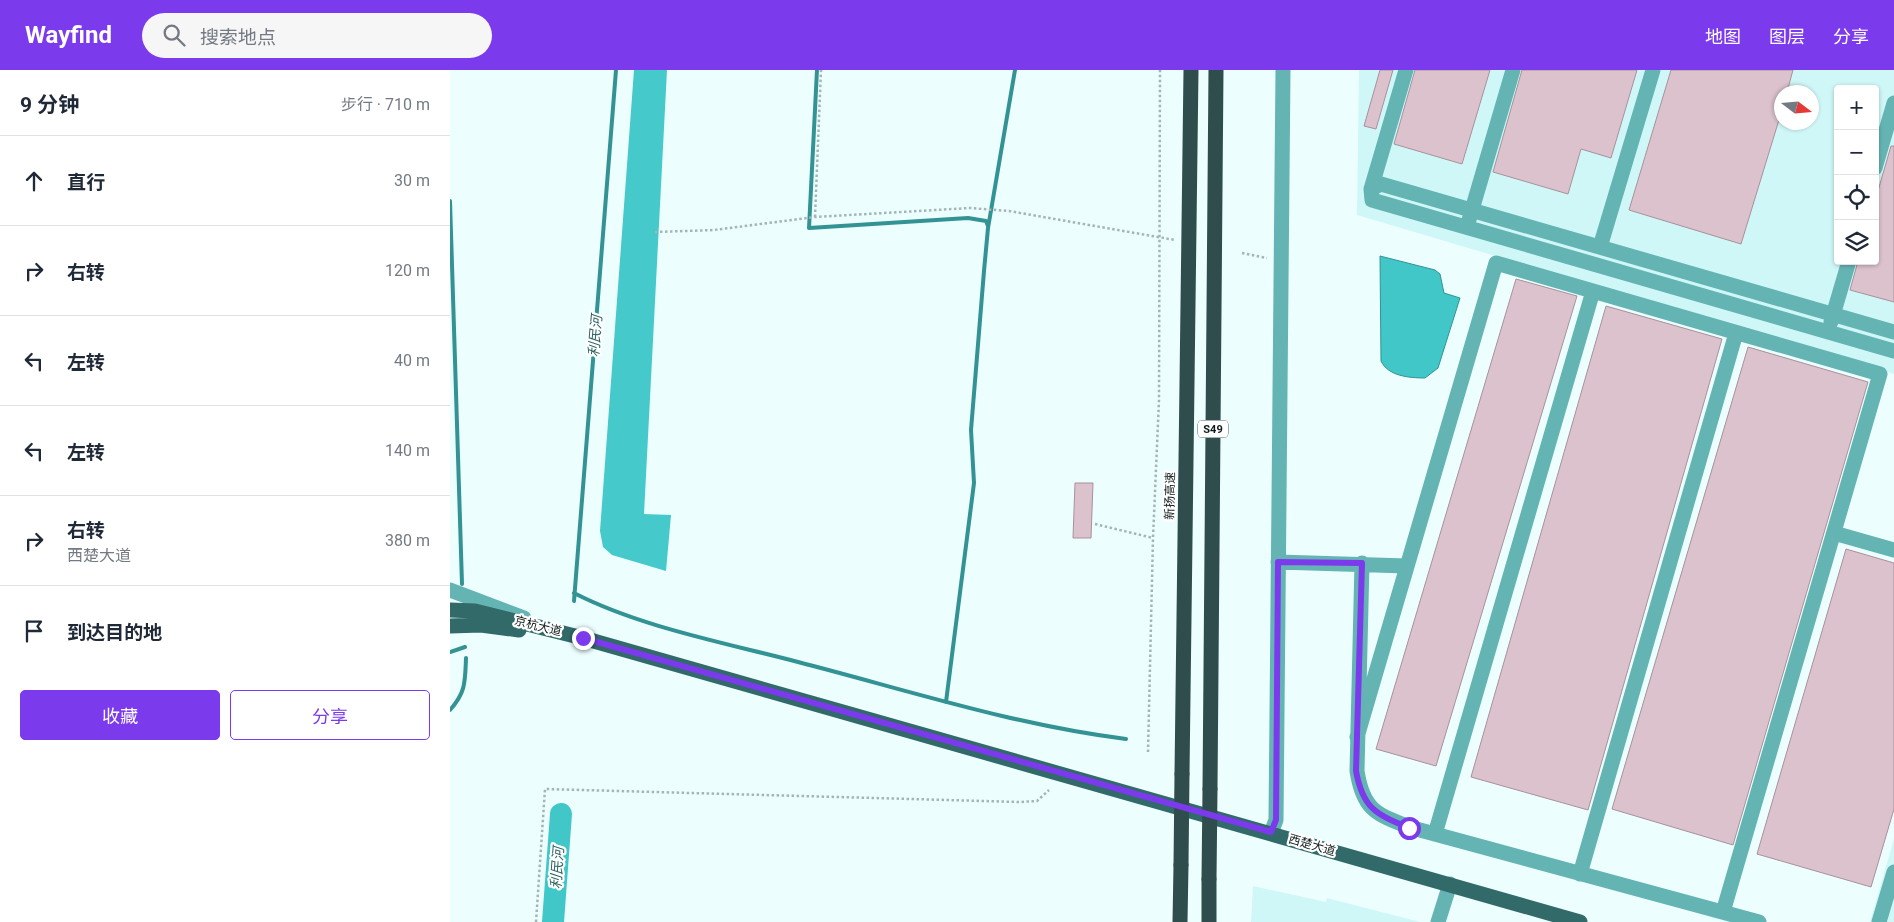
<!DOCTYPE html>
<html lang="zh">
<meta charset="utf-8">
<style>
body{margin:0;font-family:Roboto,"Noto Sans SC",sans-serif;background:#f6f6f7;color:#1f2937}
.controls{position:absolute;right:15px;top:15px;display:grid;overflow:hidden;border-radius:5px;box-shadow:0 1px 4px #0004}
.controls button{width:45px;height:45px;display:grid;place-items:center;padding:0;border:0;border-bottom:1px solid #e0e1e3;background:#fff;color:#1f2937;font:25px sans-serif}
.compass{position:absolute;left:1324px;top:15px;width:45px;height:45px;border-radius:50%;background:#fff;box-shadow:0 1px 4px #0004;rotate:106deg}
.stop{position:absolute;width:15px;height:15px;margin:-11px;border:4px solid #7c3aed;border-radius:50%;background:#fff}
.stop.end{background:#7c3aed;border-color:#fff;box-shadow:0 1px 5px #0008}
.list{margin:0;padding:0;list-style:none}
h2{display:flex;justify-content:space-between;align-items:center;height:65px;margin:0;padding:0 20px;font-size:21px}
h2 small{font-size:16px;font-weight:400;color:#747a83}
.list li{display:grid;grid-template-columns:32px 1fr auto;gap:15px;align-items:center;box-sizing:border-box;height:90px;padding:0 20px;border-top:1px solid #e0e1e3}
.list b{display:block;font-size:19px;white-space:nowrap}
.list p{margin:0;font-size:16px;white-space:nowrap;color:#747a83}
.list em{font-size:16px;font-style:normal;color:#747a83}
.actions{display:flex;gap:10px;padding:15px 20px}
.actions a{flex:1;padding:11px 0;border:1px solid #7c3aed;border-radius:5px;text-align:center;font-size:18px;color:#7c3aed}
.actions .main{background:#7c3aed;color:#fff}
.icon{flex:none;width:28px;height:28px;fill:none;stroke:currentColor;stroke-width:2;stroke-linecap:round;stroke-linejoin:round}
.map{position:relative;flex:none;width:1444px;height:852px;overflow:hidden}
header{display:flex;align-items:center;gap:30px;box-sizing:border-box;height:70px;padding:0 25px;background:#7c3aed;color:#fff}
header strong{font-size:24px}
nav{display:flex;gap:28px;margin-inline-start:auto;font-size:18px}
.search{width:350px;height:45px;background:#f6f6f7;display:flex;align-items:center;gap:12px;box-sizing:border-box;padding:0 18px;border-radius:28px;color:#747a83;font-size:19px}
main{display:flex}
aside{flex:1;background:#fff}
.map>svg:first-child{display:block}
.built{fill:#cff7f7;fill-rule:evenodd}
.forest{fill:#45c9ca}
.water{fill:#42c7c8;stroke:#339394}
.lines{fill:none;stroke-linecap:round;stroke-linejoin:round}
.stream{stroke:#339394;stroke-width:4}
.river{stroke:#42c7c8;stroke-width:22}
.building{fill:#dbc2cd;stroke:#a8919b}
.path{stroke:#a5b5b5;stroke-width:2.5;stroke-dasharray:2.5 2.5;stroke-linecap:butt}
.minor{stroke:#65b4b4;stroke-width:15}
.major{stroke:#326a6a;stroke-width:15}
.highway{stroke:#304d4d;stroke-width:15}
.highway-bridge{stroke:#304d4d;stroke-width:15}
.route{stroke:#7c3aed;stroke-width:6}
.labels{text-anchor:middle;stroke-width:4.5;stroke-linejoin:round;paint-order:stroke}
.shield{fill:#fff;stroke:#585f5f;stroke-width:1}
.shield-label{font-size:11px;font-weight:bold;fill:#101b1b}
.street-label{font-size:12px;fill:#101b1b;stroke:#fff}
.water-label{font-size:14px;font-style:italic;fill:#2c6262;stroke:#fff}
</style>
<header>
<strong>Wayfind</strong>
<div class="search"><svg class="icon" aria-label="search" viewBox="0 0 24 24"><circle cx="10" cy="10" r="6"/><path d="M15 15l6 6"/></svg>搜索地点</div>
<nav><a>地图</a><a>图层</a><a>分享</a></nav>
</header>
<main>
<aside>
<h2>9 分钟<small>步行 · 710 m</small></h2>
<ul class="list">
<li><svg class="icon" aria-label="ahead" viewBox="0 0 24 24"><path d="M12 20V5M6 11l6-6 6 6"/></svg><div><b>直行</b></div><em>30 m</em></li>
<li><svg class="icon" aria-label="right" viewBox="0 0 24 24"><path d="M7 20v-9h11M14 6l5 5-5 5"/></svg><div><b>右转</b></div><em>120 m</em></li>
<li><svg class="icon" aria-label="left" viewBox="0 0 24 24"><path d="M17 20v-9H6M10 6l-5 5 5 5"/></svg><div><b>左转</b></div><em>40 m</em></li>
<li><svg class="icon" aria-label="left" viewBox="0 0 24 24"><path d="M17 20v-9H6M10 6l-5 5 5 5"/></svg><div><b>左转</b></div><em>140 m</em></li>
<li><svg class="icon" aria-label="right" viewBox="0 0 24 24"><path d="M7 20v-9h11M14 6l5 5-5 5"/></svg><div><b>右转</b><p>西楚大道</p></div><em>380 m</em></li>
<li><svg class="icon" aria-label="arrive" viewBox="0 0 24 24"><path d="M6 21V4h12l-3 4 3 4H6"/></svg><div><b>到达目的地</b></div></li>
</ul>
<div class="actions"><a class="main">收藏</a><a>分享</a></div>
</aside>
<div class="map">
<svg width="1444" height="852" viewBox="0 0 1444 852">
<rect width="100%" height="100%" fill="#ecfefe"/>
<path class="built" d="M 909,0 L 1444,0 L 1444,304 L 907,145 ZM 1388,19 L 1425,19 L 1425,191 L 1388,191 ZM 1332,22 L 1362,22 L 1362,52 L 1332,52 Z
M 1444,769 L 1444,852 L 1420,852 Z
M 803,816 L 876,832 L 877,828 L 970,852 L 801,852 Z"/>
<path class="forest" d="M 184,0 L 217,0 L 194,444 L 221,445 L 216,501 L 162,485 L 153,477 L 150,461 Z"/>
<path class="water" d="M 930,186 L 985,200 L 990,204 L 994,223 L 1010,228 L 988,298 L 975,308 C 959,308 938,306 931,291 Z"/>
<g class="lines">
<path class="stream" d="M 367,0 L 359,158 L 518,148 L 536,151 L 538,156
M 0,131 L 12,514
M 124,523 C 190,557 276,573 348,592 C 457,620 564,655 676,669
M 124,531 L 166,0
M 0,582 L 15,577
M 496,632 L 524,413 L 521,360 L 534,201 L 538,158 L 565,0
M 0,640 C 16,622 15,612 16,588"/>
<path class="river" d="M 103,852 L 111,744"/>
</g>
<path class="building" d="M 930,0 L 943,0 L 926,59 L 914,56 Z
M 965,0 L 1040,0 L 1012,94 L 944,74 Z
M 1072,0 L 1187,0 L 1161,88 L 1131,79 L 1118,124 L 1043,102 Z
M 1221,0 L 1343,0 L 1337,22 L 1332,22 L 1332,40 L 1291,174 L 1179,140 Z
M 1441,76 L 1444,76 L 1444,232 L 1400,220 L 1408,191 L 1425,191 L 1425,131 Z
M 1066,209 L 1127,226 L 986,696 L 926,679 Z
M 1156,236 L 1272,269 L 1138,740 L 1021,707 Z
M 1298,277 L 1418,312 L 1283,775 L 1162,739 Z
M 625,413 L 643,413 L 641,468 L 623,468 Z
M 1396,479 L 1444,493 L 1444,739 L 1421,817 L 1307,784 Z"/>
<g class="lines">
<path class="path" d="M 365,147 L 371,0
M 205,162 L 264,160 L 365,147 L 520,138 L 559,141 L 725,170
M 792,183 L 817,188
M 645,454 L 703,468
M 698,682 L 703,468 L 709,330 L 710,0
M 86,852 L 95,719 L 570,732 L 587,731 L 599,720"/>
<path class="minor" d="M 1425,98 L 1444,33
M 921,119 L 956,0
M 1019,150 L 1063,0
M 1150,177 L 1203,0
M 1381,252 L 1399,191
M 1444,262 L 931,114 L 921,119 L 922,130 L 1444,281
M 1384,463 L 1444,480
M 828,492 L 957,496
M 912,493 L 907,701 C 913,739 925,744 959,757 L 1309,852
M 0,520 L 74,548
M 907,667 L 1046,193 L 1430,304 L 1273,842
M 821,763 L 826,750 L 833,0
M 985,764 L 1143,221
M 1130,804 L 1286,263
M 988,852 L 1000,814
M 1429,852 L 1444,802"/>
<path class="major" d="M 0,540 L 25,541 L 133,568 L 1130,852
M 0,556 L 31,555 L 69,560"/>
<path class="highway" d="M 732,704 L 741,0
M 760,719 L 766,0
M 730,852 L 731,795
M 759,852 L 759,809"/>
<path class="highway-bridge" d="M 731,795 L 732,704
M 759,809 L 760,719"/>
</g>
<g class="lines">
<path class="route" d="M 133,568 L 821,762 L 826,750 L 828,492 L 912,493 L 906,701 C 913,739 926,744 959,758"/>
</g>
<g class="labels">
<rect class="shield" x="748" y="350.5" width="30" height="17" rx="4"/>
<g class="shield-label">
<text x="763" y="363">S49</text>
</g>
<g class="street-label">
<text transform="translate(720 426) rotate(-89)" y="4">新扬高速</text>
<text transform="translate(88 556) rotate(14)" y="4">京杭大道</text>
<text transform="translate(862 775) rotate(16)" y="4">西楚大道</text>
</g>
<g class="water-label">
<text transform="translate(145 266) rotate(-85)" y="5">利民河</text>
<text transform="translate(107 798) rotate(-86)" y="5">利民河</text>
</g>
</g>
</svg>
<div class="controls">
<button>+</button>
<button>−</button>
<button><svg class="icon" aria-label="locate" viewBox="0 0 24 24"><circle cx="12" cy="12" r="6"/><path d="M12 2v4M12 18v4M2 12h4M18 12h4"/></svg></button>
<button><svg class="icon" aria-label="layers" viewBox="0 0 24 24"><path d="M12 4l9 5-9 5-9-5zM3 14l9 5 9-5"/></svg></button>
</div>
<svg class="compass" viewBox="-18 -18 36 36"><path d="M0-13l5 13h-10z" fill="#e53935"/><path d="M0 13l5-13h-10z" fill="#747a83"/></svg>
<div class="stop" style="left:959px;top:758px"></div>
<div class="stop end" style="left:133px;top:568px"></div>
</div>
</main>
